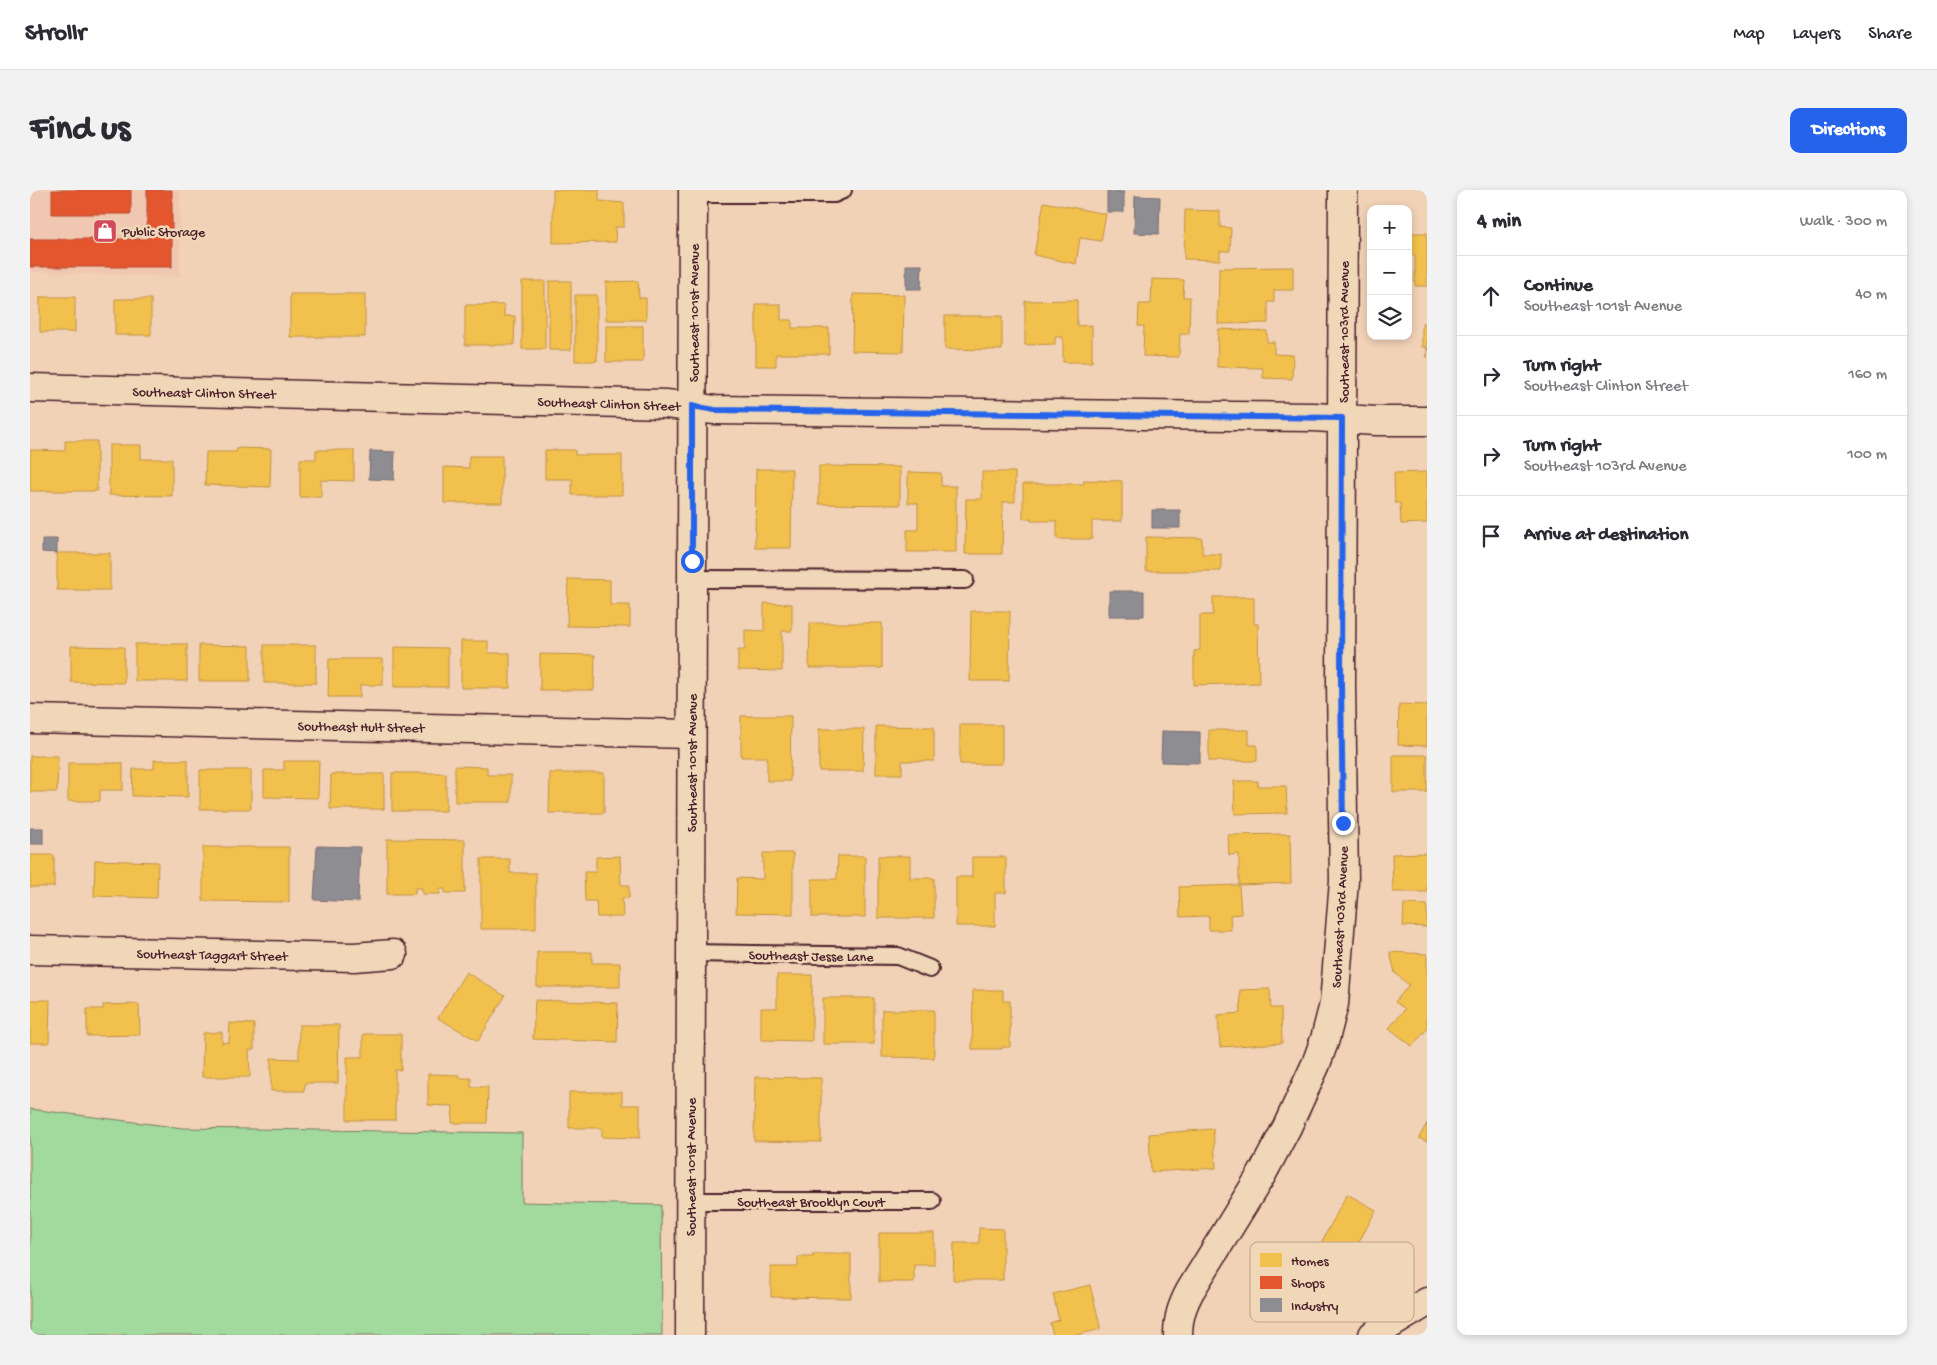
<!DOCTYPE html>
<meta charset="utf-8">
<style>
body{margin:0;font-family:"Gochi Hand",sans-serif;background:#f2f2f3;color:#2b2b33}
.controls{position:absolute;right:15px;top:15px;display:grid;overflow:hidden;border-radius:10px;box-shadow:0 2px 8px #0003}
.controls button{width:45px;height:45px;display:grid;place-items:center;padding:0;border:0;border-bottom:1px solid #e1e1e2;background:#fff;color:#2b2b33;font:25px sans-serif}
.stop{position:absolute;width:15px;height:15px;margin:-11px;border:4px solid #2563eb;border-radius:50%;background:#fff}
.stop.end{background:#2563eb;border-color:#fff;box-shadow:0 1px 5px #0008}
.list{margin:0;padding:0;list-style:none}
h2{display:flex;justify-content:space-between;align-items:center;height:65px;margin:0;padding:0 20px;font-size:21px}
h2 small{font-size:16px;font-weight:400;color:#7c7c81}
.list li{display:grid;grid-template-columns:32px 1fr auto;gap:15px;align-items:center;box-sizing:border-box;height:80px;padding:0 20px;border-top:1px solid #e1e1e2}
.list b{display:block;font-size:19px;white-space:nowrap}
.list p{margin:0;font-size:16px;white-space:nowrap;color:#7c7c81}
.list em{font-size:16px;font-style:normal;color:#7c7c81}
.icon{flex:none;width:28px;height:28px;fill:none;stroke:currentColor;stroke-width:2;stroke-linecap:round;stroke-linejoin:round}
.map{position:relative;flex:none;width:1397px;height:1145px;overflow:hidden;border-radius:10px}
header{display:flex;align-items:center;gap:30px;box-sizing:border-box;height:70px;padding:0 25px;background:#fff;border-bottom:1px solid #e1e1e2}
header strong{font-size:24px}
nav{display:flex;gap:28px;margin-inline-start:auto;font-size:18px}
.intro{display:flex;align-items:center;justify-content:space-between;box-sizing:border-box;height:120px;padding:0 30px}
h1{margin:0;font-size:35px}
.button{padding:12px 22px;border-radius:10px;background:#2563eb;color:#fff;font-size:18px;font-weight:700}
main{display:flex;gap:30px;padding:0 30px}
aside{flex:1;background:#fff;border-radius:10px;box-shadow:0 2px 8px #0003}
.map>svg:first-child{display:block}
.built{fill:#f0c8b1}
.green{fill:#a2d99d;stroke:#767c64}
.homes{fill:#f2c14e;stroke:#c09044}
.shops{fill:#e4572e;stroke:#b6462d}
.industry{fill:#8d8d92;stroke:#796c73}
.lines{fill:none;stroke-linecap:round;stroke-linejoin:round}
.service-casing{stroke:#4a1f2b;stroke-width:20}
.minor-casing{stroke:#4a1f2b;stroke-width:31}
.service{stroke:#efd7b7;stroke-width:16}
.minor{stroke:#efd7b7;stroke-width:28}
.route{stroke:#2563eb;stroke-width:6}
.labels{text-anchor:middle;stroke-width:5;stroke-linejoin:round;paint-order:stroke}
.poi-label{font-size:14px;fill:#4a1f2b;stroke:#efd7b7;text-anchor:start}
.street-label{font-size:14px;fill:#4a1f2b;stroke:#efd7b7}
.key{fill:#efd7b7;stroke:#bea08d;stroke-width:1}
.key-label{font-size:14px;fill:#4a1f2b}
</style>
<header>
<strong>Strollr</strong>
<nav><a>Map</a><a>Layers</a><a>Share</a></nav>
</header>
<div class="intro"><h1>Find us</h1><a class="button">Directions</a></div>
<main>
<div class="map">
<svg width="1397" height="1145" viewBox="0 0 1397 1145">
<rect width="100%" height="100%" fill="#f1d2b6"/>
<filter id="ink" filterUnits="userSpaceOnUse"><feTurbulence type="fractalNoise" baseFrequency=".02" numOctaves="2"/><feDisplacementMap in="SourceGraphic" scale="10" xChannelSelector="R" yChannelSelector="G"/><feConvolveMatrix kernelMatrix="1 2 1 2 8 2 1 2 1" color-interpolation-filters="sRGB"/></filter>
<g filter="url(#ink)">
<path class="built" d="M 0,0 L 150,0 L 150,87 L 0,82 Z"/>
<path class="green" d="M 0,919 L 153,938 L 492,943 L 492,1012 L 631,1015 L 632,1145 L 0,1145 Z"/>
<path class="homes" d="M 523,0 L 569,0 L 569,11 L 594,13 L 594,37 L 585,37 L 586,52 L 523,53 Z
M 1014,12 L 1076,24 L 1071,51 L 1050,48 L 1046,74 L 1004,65 Z
M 1155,20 L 1190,21 L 1190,37 L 1201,38 L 1200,61 L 1190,61 L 1190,70 L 1154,69 Z
M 1380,43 L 1397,43 L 1397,96 L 1385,96 L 1385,65 L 1381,65 Z
M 1263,77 L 1263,100 L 1244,100 L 1244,112 L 1238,112 L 1238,133 L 1188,134 L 1189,78 Z
M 1122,89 L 1154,90 L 1153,107 L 1160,107 L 1159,144 L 1150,144 L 1149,167 L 1113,166 L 1114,136 L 1108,136 L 1109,114 L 1121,114 Z
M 492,91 L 515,91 L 515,159 L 492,159 Z
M 519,91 L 541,91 L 541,160 L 519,160 Z
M 608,91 L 609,108 L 616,108 L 616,130 L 576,130 L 576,92 Z
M 260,104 L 335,104 L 335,147 L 260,147 Z
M 823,104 L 874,105 L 873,162 L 822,161 Z
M 545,105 L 567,105 L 567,171 L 545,171 Z
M 10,107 L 45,107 L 45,142 L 10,142 Z
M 85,109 L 121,109 L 121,145 L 85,145 Z
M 1047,110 L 1047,136 L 1062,135 L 1062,172 L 1033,172 L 1033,147 L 1025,147 L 1025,154 L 995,155 L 995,111 Z
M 726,114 L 751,114 L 751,130 L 762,130 L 762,138 L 799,138 L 799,164 L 746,164 L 746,176 L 726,176 Z
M 435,115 L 474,115 L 474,126 L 485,126 L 484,155 L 435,155 Z
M 915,126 L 972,126 L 972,160 L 915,159 Z
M 1392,133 L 1397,133 L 1397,168 L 1397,157 L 1392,157 Z
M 576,136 L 613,136 L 613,172 L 576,172 Z
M 1188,139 L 1237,141 L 1237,152 L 1244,152 L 1244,164 L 1263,165 L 1262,189 L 1233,188 L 1233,178 L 1187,177 Z
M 35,251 L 67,251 L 67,301 L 0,301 L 0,260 L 35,261 Z
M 79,255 L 111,255 L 111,269 L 142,269 L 142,306 L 79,305 Z
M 207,258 L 241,259 L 240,297 L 175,295 L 176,262 L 206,262 Z
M 286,260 L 324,260 L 324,291 L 291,290 L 291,307 L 270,307 L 270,269 L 286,269 Z
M 515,260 L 545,260 L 545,265 L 592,265 L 592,305 L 542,305 L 542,289 L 515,289 Z
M 439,266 L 472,266 L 472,313 L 414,313 L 414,277 L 439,278 Z
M 789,276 L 870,277 L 870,315 L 789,314 Z
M 726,279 L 762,279 L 761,358 L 725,358 Z
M 878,282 L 911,283 L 911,296 L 926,296 L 926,362 L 877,362 L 877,340 L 888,340 L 888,313 L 878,313 Z
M 952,282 L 985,282 L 985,312 L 973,312 L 972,364 L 935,364 L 936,309 L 952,309 Z
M 1397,282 L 1397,333 L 1371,334 L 1370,313 L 1365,313 L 1364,283 Z
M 1054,290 L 1092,291 L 1092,331 L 1062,331 L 1062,349 L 1027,349 L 1027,331 L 1001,331 L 1001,328 L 993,329 L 993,294 L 1054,294 Z
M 1116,347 L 1172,348 L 1172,364 L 1191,364 L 1191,381 L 1116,381 Z
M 27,363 L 80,363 L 80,400 L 27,400 Z
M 538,389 L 580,390 L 580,415 L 600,415 L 600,437 L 537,436 Z
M 1183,407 L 1224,407 L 1224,434 L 1228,434 L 1229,493 L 1164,495 L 1164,461 L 1170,460 L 1170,425 L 1183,425 Z
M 734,413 L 762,414 L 762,441 L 752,441 L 752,481 L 708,480 L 708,460 L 715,460 L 715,440 L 734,441 Z
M 941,421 L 980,421 L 979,491 L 940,491 Z
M 780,433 L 852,433 L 852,478 L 779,478 Z
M 431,451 L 458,451 L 458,463 L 480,463 L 480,498 L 431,498 Z
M 105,454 L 157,454 L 157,491 L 105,491 Z
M 169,455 L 220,456 L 220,491 L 169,491 Z
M 234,455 L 286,455 L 286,493 L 234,493 Z
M 41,456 L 94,457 L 94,493 L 41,492 Z
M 364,457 L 418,458 L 418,497 L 364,497 Z
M 510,464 L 565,465 L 564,500 L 510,500 Z
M 299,469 L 353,469 L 353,495 L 330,495 L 330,507 L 298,507 Z
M 1369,514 L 1397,515 L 1397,556 L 1368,555 Z
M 711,526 L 761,526 L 760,591 L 737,591 L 737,567 L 711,567 Z
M 930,535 L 972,535 L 972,574 L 930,574 Z
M 846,536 L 904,537 L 904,571 L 872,571 L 872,584 L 846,584 Z
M 789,539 L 834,539 L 833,581 L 789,581 Z
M 1179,540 L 1219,540 L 1219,555 L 1227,555 L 1227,571 L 1179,571 Z
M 1363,565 L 1397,565 L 1397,602 L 1363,602 Z
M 0,566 L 28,566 L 27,602 L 0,602 Z
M 124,570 L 158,570 L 158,607 L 102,606 L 103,579 L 124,579 Z
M 254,571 L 289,571 L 288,608 L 234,607 L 234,580 L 254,580 Z
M 38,573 L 93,573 L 93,600 L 70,600 L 70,611 L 38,611 Z
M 425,576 L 457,577 L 457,585 L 481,585 L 481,612 L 425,612 Z
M 170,580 L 221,580 L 221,619 L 170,619 Z
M 362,583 L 416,583 L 416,621 L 362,621 Z
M 520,583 L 574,583 L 574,623 L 519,623 Z
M 301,584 L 354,584 L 354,619 L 300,619 Z
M 1204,591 L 1228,591 L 1228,596 L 1256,596 L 1257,623 L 1205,624 Z
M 1260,644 L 1261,693 L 1209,695 L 1209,664 L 1199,665 L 1198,645 Z
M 357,649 L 435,650 L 435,703 L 415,703 L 415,699 L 410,699 L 410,704 L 392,704 L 392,698 L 385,698 L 385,704 L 357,704 Z
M 173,657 L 259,657 L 259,712 L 173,711 Z
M 733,663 L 763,663 L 763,724 L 706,723 L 707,688 L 733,689 Z
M 1397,663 L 1397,702 L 1363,702 L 1362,664 Z
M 0,665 L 24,665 L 24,697 L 0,697 Z
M 590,666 L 591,695 L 599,695 L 599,708 L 592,708 L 593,727 L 567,727 L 566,711 L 555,711 L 554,682 L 566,682 L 566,667 Z
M 808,666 L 835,666 L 835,727 L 782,727 L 782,689 L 807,689 Z
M 848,666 L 880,666 L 880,688 L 904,688 L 904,728 L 848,728 Z
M 942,667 L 976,667 L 976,703 L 965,703 L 965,736 L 926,736 L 926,687 L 942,687 Z
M 451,669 L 480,669 L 480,683 L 506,683 L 506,739 L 451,739 Z
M 65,670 L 128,672 L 127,708 L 64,706 Z
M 1209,695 L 1211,724 L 1200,725 L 1201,740 L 1179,740 L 1179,726 L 1150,727 L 1149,697 Z
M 1374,714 L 1397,715 L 1397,737 L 1373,736 Z
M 507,762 L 562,762 L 562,773 L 590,773 L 590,797 L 507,797 Z
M 1360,762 L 1397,764 L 1397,839 L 1382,856 L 1359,838 L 1375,819 L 1365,812 L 1379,795 L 1365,783 Z
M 436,782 L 475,806 L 448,851 L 408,828 Z
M 747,785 L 782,785 L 782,851 L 731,850 L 731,818 L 747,818 Z
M 1240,799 L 1241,818 L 1251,818 L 1252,853 L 1190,857 L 1188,825 L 1211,823 L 1210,800 Z
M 943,800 L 973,800 L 973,811 L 980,811 L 980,857 L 972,857 L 972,859 L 942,859 Z
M 793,808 L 844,808 L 844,854 L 793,854 Z
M 0,810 L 20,810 L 19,853 L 0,853 Z
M 505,810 L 588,813 L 587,852 L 503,849 Z
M 109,814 L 110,845 L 57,846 L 57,819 L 73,819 L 73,815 Z
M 852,820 L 904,820 L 904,868 L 852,867 Z
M 200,833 L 224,834 L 224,860 L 219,860 L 220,887 L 172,887 L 173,843 L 192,842 L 192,853 L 199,852 Z
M 269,835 L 309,835 L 308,893 L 275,893 L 274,901 L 241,901 L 241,868 L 269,869 Z
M 333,844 L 371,844 L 371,880 L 365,880 L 365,930 L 317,930 L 317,867 L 333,867 Z
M 398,884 L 429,885 L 429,888 L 441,888 L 441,897 L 458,897 L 457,933 L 422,933 L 423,916 L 398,915 Z
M 725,887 L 791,888 L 791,952 L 724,951 Z
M 539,902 L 592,902 L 592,915 L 610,915 L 610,948 L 572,947 L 572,938 L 539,938 Z
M 1397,933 L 1397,952 L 1389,948 Z
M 1183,939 L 1186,978 L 1121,982 L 1119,944 Z
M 1317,1004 L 1346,1020 L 1320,1069 L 1291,1053 Z
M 949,1038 L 973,1039 L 973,1090 L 923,1090 L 924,1053 L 949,1053 Z
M 849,1043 L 904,1043 L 904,1075 L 884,1075 L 884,1092 L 849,1092 Z
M 783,1064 L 821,1064 L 821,1108 L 741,1107 L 741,1077 L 768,1077 L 768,1067 L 783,1067 Z
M 1060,1095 L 1071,1139 L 1046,1145 L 1023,1145 L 1020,1133 L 1029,1130 L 1023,1104 Z"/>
<path class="shops" d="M 22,0 L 101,0 L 101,24 L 22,24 Z
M 117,0 L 142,0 L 142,77 L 0,77 L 0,49 L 117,49 Z"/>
<path class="industry" d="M 1077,1 L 1094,2 L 1094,22 L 1077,22 Z
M 1105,6 L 1130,7 L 1129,44 L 1104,43 Z
M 876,75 L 892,75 L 891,99 L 876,99 Z
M 340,261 L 365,262 L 364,290 L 339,289 Z
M 1122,320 L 1150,320 L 1150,338 L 1122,338 Z
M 12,349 L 27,349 L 27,363 L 12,362 Z
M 1079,401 L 1114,401 L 1114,426 L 1079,426 Z
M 1132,541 L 1170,542 L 1170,573 L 1131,572 Z
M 0,638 L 13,638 L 13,654 L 0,654 Z
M 287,656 L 330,657 L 328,712 L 284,710 Z"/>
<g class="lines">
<defs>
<path id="service" d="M 663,4 L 804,4 L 813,0
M 662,389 L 935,390
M 661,763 L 868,766 L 900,779
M 660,1011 L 902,1011"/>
<path id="minor" d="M 0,198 L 636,214 L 685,220 L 1284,227 L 1346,231 L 1397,231
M 0,529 L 661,544
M 0,760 L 324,767 L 363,764
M 660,1145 L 663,0
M 1148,1145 C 1148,1128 1152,1116 1160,1101 L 1232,984 L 1257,937 L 1286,874 L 1295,849 L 1304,814 L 1314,691 L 1311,494 L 1313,0
M 1343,1145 L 1397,1112"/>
</defs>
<use href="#service" class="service-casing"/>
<use href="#minor" class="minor-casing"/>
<use href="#service" class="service"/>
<use href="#minor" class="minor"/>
</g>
</g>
<g class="lines" filter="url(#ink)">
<path class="route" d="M 662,371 L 662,216 L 685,220 L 1312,228 L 1311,494 L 1313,633"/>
</g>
<defs>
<symbol id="shop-square" viewBox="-11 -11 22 22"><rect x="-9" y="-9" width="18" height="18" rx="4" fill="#d1495b" stroke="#efd7b7"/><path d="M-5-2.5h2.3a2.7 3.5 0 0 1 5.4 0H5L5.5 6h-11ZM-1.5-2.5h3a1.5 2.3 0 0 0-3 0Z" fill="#fff"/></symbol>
</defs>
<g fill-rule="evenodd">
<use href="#shop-square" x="61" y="27" width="28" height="28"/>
</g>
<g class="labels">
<g class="poi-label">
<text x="92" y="46">Public Storage</text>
</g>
<g class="street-label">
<text transform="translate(663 123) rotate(-90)" y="5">Southeast 101st Avenue</text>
<text transform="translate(1313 142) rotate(-90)" y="5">Southeast 103rd Avenue</text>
<text transform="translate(174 202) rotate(1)" y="5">Southeast Clinton Street</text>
<text transform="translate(579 213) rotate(2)" y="5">Southeast Clinton Street</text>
<text transform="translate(331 536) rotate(1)" y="5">Southeast Hult Street</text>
<text transform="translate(661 573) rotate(-90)" y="5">Southeast 101st Avenue</text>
<text transform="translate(1309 727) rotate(-87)" y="5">Southeast 103rd Avenue</text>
<text transform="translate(182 764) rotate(1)" y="5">Southeast Taggart Street</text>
<text transform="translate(781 765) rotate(1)" y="5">Southeast Jesse Lane</text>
<text transform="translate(660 977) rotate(-90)" y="5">Southeast 101st Avenue</text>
<text x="781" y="1016">Southeast Brooklyn Court</text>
</g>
</g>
<rect x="1220" y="1052" width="164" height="80" rx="8" class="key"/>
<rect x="1230" y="1063" width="22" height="14" fill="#f2c14e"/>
<rect x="1230" y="1086" width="22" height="13" fill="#e4572e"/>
<rect x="1230" y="1108" width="22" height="14" fill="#8d8d92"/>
<g class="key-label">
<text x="1261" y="1075">Homes</text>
<text x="1261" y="1097">Shops</text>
<text x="1261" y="1120">Industry</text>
</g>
</svg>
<div class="controls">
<button>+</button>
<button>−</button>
<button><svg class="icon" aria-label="layers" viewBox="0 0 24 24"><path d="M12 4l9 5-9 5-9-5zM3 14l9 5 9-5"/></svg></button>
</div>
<div class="stop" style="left:662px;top:371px"></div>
<div class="stop end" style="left:1313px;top:633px"></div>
</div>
<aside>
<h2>4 min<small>Walk · 300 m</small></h2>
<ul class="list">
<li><svg class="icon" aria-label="ahead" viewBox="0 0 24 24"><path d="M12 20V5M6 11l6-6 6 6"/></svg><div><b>Continue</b><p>Southeast 101st Avenue</p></div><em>40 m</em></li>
<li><svg class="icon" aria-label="right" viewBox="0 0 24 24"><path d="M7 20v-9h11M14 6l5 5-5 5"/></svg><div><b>Turn right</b><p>Southeast Clinton Street</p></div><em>160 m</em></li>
<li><svg class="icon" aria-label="right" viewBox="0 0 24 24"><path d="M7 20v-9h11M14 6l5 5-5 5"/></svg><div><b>Turn right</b><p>Southeast 103rd Avenue</p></div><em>100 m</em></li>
<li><svg class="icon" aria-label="arrive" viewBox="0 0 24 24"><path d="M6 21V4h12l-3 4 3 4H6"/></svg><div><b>Arrive at destination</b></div></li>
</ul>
</aside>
</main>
